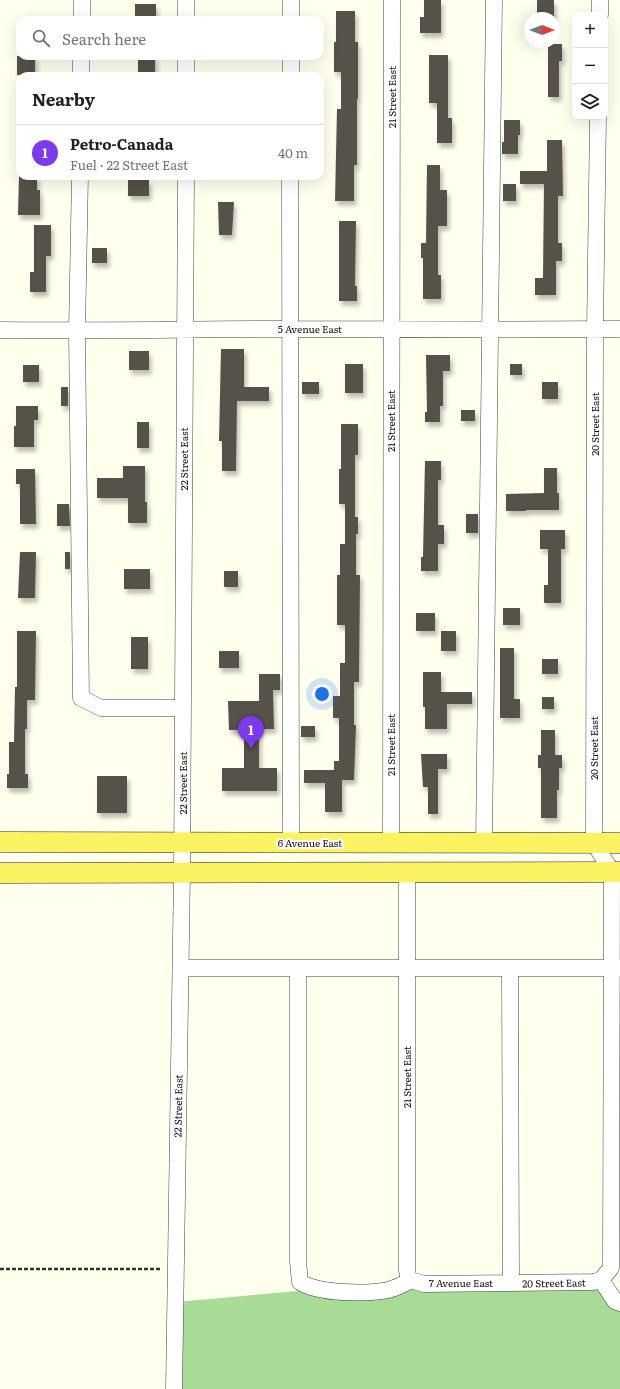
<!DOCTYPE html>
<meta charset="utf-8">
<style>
body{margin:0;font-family:Literata,serif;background:#f2f2f2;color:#202124}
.controls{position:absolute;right:12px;top:12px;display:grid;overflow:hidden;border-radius:8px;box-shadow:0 4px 16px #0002}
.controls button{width:36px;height:36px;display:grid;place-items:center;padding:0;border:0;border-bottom:1px solid #e0e0e0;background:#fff;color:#202124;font:20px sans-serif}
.compass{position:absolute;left:524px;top:12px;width:36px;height:36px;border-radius:50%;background:#fff;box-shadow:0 4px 16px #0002;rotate:90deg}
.you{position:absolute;left:322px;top:694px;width:14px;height:14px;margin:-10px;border:3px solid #fff;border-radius:50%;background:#1a73e8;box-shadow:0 0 0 6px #1a73e833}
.badge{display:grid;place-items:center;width:26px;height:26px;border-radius:50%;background:#7c3aed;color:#fff;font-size:13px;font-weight:700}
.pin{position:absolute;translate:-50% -33px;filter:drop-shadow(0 1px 2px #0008)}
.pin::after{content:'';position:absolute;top:21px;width:14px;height:12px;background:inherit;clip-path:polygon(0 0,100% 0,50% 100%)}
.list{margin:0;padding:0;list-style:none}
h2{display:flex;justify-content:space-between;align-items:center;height:52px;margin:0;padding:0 16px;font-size:17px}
h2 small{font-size:13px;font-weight:400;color:#757577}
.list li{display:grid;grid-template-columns:26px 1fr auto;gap:12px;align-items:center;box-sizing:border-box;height:56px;padding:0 16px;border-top:1px solid #e0e0e0}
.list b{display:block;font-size:15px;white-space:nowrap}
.list p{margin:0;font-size:13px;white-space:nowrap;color:#757577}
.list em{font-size:13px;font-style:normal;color:#757577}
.icon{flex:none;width:22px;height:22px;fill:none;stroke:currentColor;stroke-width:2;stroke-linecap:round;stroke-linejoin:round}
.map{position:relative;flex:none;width:620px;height:1389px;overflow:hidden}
.search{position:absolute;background:#fff;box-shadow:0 4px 16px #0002;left:16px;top:16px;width:308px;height:44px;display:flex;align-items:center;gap:10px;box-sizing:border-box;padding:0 14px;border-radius:12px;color:#757577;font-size:15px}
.panel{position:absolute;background:#fff;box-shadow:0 4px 16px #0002;left:16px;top:72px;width:308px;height:108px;border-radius:12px}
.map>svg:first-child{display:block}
.forest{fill:#a8db96}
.building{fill:#56514a;filter:url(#shadow)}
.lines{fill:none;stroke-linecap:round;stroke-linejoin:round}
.minor-casing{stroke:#414141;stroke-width:17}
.major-casing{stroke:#1f1f1f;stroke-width:21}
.path{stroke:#303030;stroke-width:2.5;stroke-dasharray:4 2;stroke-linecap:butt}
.minor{stroke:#fff;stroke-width:16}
.major{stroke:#fbf262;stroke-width:20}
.labels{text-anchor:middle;stroke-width:4;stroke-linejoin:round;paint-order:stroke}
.street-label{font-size:10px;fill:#0e0e0e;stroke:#fff}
</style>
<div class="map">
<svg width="620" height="1389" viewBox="0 0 620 1389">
<defs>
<filter id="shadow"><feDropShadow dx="2.5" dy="4.5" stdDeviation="2" flood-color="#0004"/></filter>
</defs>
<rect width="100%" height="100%" fill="#ffe"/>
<path class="forest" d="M 610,1277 L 620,1307 L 620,1389 L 178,1389 L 178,1302 L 405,1281 Z"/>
<path class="building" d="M 424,0 L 441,0 L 441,33 L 420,33 L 420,17 L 424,17 Z
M 537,0 L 554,0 L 554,18 L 537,18 Z
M 135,4 L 156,4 L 156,20 L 135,20 Z
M 336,11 L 355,11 L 355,42 L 358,42 L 358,99 L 357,99 L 357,165 L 354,165 L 354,201 L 335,201 L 337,109 L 341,109 L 341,72 L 334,72 L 334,42 L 336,42 Z
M 548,44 L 562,44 L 562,61 L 559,61 L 559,97 L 548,97 Z
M 429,55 L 448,55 L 448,118 L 452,118 L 452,143 L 437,143 L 437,103 L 429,103 Z
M 17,56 L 35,56 L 35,75 L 17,75 Z
M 138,56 L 155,56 L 155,76 L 138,76 Z
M 504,120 L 520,120 L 520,135 L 518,135 L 518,154 L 502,154 L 502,142 L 504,142 Z
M 547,140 L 562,140 L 563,196 L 558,196 L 558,243 L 562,243 L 562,261 L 556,261 L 556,295 L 535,295 L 535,278 L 543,278 L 544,184 L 520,184 L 520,171 L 547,171 Z
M 427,165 L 440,165 L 440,190 L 447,190 L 447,226 L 438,226 L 438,275 L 441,275 L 441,299 L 423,299 L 423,258 L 421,258 L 421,243 L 426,243 Z
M 19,176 L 37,176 L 37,190 L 40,190 L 40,215 L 18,215 Z
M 128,180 L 149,180 L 149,196 L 128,196 Z
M 503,184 L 516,184 L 516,201 L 503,201 Z
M 218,202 L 234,202 L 232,235 L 219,235 Z
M 339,221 L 356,221 L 355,286 L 357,286 L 357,301 L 339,301 Z
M 34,225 L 51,225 L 51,256 L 46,256 L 46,292 L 30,292 L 30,272 L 34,272 Z
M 92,248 L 107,248 L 107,263 L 92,263 Z
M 221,349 L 244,349 L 244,387 L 269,387 L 269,401 L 237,401 L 236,471 L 222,471 L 222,441 L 219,441 Z
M 129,351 L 149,351 L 149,370 L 129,370 Z
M 426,355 L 450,355 L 450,371 L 443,371 L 443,406 L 440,406 L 440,422 L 425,422 L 425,412 L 427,412 Z
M 345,364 L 363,364 L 363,393 L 345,393 Z
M 510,364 L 522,364 L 522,375 L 510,375 Z
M 23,365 L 39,365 L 39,382 L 23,382 Z
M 302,382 L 319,382 L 319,394 L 302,394 Z
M 542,382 L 558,382 L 558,399 L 542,399 Z
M 61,387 L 68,387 L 68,406 L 61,406 Z
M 16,406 L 38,406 L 38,420 L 34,420 L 34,447 L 14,447 L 14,426 L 16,426 Z
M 461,410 L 475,410 L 475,421 L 461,421 Z
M 137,422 L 149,422 L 149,448 L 137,448 Z
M 341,424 L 358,424 L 358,455 L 355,455 L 355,517 L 358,517 L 358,534 L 356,534 L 356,575 L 360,575 L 359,682 L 354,682 L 354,725 L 356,725 L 354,780 L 342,780 L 342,812 L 325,812 L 325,783 L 304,783 L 304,770 L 334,770 L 334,761 L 339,761 L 339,718 L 333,718 L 333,696 L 340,696 L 340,663 L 345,663 L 345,625 L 337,625 L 337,575 L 340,575 L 340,544 L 345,544 L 345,504 L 339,504 L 339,469 L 341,469 Z
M 425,461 L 441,461 L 441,480 L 438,480 L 438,525 L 444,525 L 444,544 L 438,544 L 438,571 L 421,571 L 421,557 L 423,557 Z
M 123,466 L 145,466 L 145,502 L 147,502 L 147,523 L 128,523 L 128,498 L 97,498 L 97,478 L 123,478 Z
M 544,468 L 557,468 L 557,493 L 559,493 L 559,510 L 526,510 L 526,511 L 506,511 L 506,494 L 544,493 Z
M 16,469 L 35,469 L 36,524 L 20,524 L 20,484 L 16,484 Z
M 57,504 L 69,504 L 70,526 L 57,526 Z
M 466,514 L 478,514 L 478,533 L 466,533 Z
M 540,530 L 565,530 L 565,549 L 561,549 L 561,603 L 544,603 L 544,585 L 548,585 L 548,549 L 540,549 Z
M 20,552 L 36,552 L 35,598 L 18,598 Z
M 65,552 L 70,552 L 70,569 L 65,569 Z
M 124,569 L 150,569 L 150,589 L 124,589 Z
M 224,571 L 238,571 L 238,587 L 224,587 Z
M 503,608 L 520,608 L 520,625 L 503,625 Z
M 416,613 L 435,613 L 435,631 L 416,631 Z
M 17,631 L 36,631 L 35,700 L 27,700 L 27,729 L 25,729 L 25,774 L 28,774 L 28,788 L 7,788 L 7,774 L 9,774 L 9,742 L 14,742 L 15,687 L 17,687 Z
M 441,631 L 456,631 L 456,651 L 441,651 Z
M 131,637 L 148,637 L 148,669 L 131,669 Z
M 500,648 L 514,648 L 514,699 L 520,699 L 520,718 L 500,718 Z
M 219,651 L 239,651 L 239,668 L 219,668 Z
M 542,659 L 558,659 L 558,674 L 542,674 Z
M 423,672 L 441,672 L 441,692 L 472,692 L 472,704 L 447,704 L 447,729 L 425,729 L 425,707 L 423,707 Z
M 259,674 L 280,674 L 280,690 L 273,690 L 274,729 L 259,729 L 259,768 L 277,768 L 277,791 L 222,791 L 222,768 L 244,768 L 244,730 L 229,730 L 228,701 L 259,701 Z
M 542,697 L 554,697 L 554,709 L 542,709 Z
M 301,726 L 315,726 L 315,737 L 301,737 Z
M 541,730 L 555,730 L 555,755 L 562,755 L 562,768 L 559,768 L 559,790 L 557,790 L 557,818 L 541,818 L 541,768 L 538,768 L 538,755 L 541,755 Z
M 421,754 L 447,754 L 447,769 L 438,769 L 438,814 L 428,814 L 428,787 L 423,787 Z
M 97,776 L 127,776 L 127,813 L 97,813 Z"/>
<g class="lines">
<defs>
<path id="minor" d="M 600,15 L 600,0
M 82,20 L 82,0
M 186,20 L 186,0
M 291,20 L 291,0
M 81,76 L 81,56
M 186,76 L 186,56
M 291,76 L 291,56
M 80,176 L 77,331 L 81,698 L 101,708 L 183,708
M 290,176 L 291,843
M 0,330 C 97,331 193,329 290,329 C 400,329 510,330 620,329
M 391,842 L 392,0
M 484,843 L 494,0
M 407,872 L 407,1270 L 408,1276 L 411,1280
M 181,968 L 620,968
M 298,968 L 298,1262 L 300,1282 C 319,1294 367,1294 388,1290 C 396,1288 404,1284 411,1280
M 510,968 L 511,1283
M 411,1280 L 424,1284 L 593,1282 L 601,1280 L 611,1268 L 612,872 L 594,843 L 595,329 L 598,117
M 601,1280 L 615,1301 L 620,1303
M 174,1389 L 182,873 L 186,176"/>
<path id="major" d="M 0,842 L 620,843
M 0,873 L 620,872"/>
</defs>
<use href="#minor" class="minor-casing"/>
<use href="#major" class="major-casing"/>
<path class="path" d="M 0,1269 L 162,1269"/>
<use href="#minor" class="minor"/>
<use href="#major" class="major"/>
</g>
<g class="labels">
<g class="street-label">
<text transform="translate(392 97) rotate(-90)" y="4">21 Street East</text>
<text x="310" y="333">5 Avenue East</text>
<text transform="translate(391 421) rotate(-90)" y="4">21 Street East</text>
<text transform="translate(595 424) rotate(-90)" y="4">20 Street East</text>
<text transform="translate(184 459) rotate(-90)" y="4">22 Street East</text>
<text transform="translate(391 745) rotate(-90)" y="4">21 Street East</text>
<text transform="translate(594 748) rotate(-90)" y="4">20 Street East</text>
<text transform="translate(183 783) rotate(-90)" y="4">22 Street East</text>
<text x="310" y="847">6 Avenue East</text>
<text transform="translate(407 1077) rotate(-90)" y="4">21 Street East</text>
<text transform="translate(178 1106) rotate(-89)" y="4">22 Street East</text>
<text x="461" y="1287">7 Avenue East</text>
<text transform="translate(554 1283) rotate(-1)" y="4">20 Street East</text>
</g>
</g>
</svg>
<div class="controls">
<button>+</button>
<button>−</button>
<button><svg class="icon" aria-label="layers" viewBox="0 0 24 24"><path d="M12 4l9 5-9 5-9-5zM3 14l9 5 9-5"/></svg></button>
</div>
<svg class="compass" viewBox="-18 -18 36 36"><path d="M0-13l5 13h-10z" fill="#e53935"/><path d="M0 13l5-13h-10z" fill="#757577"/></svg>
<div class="you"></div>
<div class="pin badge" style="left:251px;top:749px">1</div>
<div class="search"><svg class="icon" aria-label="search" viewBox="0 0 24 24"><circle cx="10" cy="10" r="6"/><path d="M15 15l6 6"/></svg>Search here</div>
<section class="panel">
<h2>Nearby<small></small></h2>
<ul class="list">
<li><span class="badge">1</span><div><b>Petro-Canada</b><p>Fuel · 22 Street East</p></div><em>40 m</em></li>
</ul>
</section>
</div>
